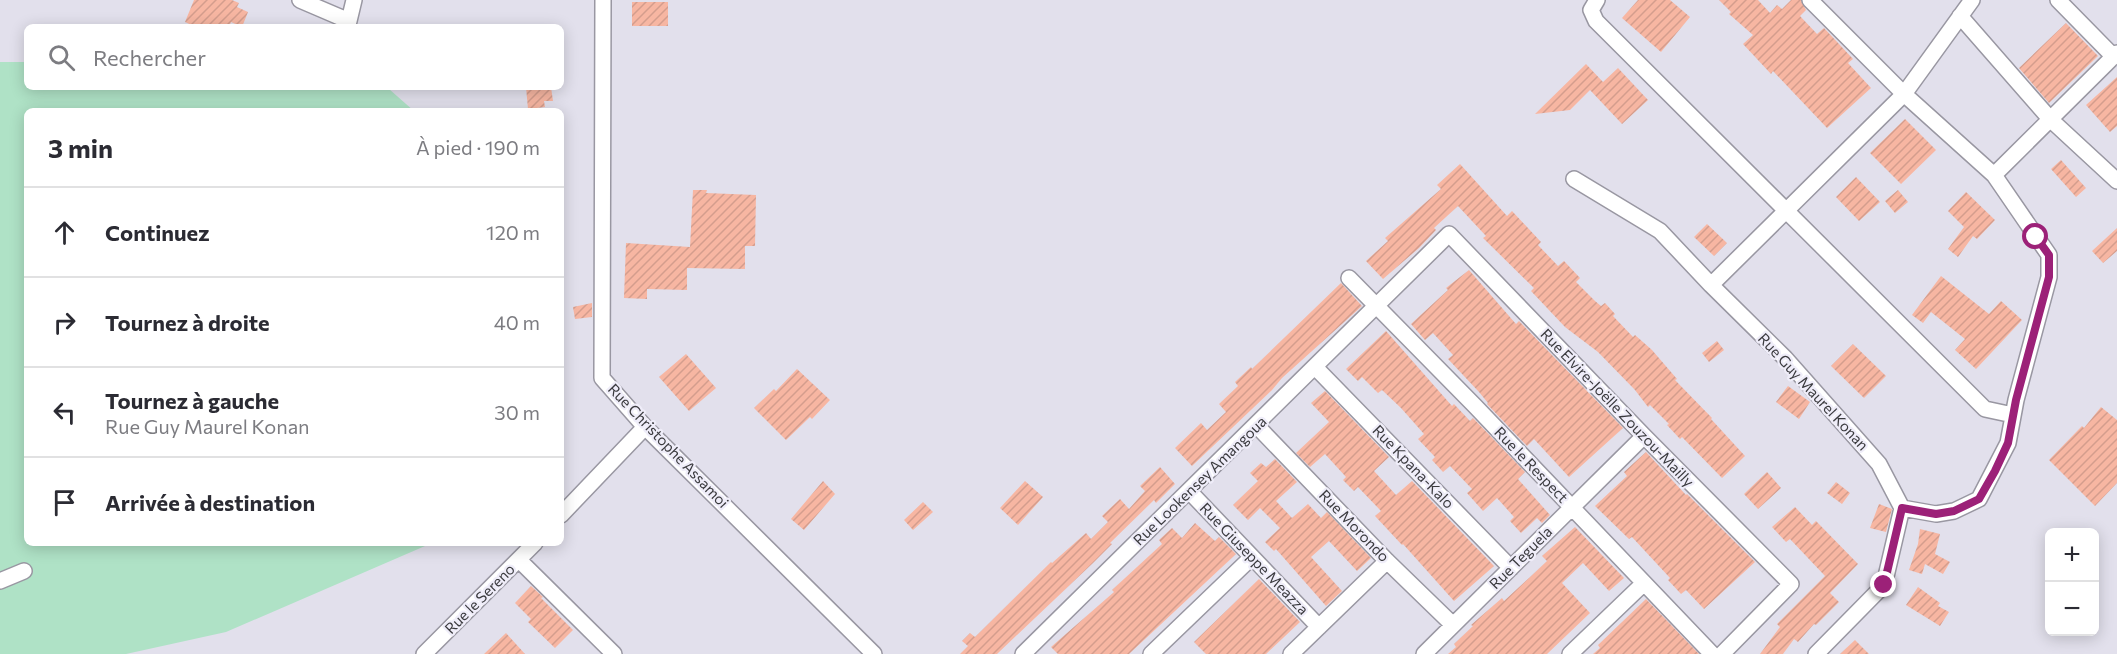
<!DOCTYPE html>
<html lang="fr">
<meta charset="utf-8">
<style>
body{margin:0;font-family:Commissioner,sans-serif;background:#f2f2f3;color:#2b2b33}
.controls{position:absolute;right:18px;bottom:18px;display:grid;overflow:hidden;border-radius:9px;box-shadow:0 3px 15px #0003}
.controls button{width:54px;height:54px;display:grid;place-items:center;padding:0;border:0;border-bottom:2px solid #e1e1e2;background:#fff;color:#2b2b33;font:30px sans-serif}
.stop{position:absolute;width:18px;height:18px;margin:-14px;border:4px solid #9c2178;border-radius:50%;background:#fff}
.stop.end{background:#9c2178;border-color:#fff;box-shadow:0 2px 6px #0008}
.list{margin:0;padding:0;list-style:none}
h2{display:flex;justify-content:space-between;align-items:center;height:78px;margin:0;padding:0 24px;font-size:26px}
h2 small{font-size:20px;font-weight:400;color:#7c7c81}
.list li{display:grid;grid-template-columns:39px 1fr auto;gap:18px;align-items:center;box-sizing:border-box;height:90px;padding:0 24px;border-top:2px solid #e1e1e2}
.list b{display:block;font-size:22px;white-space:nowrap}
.list p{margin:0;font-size:20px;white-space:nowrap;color:#7c7c81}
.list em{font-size:20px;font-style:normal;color:#7c7c81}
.icon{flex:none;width:33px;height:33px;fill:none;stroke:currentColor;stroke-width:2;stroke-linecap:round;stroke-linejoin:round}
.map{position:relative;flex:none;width:2117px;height:654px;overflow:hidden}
.search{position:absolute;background:#fff;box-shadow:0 3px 15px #0003;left:24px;top:24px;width:540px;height:66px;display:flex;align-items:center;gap:15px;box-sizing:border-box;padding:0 21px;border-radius:9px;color:#7c7c81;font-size:22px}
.panel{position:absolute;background:#fff;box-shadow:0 3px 15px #0003;left:24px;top:108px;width:540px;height:438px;border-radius:9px}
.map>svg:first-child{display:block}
.grass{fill:#afe2c6}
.building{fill:url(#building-hatch)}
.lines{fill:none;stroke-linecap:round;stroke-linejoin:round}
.minor-casing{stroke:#9997a2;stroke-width:18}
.minor{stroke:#fff;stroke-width:15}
.route{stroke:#9c2178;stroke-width:8}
.labels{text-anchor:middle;stroke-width:4.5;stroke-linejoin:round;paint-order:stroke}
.street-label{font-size:15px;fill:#3a3a3e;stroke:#efedf9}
</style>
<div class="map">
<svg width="2117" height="654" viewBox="0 0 2117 654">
<defs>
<pattern id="building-hatch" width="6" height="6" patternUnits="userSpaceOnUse" patternTransform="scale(1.5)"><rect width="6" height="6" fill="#f7b6a2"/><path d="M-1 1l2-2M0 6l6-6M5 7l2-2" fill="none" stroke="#d49d8d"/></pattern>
</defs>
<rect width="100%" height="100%" fill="#e2e0ec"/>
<path class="grass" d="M 0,62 L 27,62 L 27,87 L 373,87 L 389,89 L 414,111 L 27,111 L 27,543 L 432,543 L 226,632 L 126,654 L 0,654 Z"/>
<path class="building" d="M 194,0 L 232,0 L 239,3 L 237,7 L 248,12 L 242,27 L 231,22 L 229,27 L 196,27 L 185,22 Z
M 1638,0 L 1670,0 L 1690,17 L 1661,52 L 1622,18 Z
M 1719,0 L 1758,0 L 1770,13 L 1777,5 L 1782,9 L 1791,0 L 1801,0 L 1806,10 L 1800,16 L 1817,34 L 1824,28 L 1853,59 L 1848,63 L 1871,88 L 1827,128 L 1773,71 L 1771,74 L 1743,44 L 1753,35 L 1729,14 L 1731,12 Z
M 632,2 L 668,2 L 668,26 L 632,26 Z
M 2066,23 L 2098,56 L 2049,103 L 2019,68 Z
M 1586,64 L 1603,82 L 1618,68 L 1648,100 L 1622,124 L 1590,90 L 1570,110 L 1535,114 Z
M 2117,77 L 2117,126 L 2110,132 L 2086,105 Z
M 526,87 L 551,87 L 553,101 L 544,101 L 545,107 L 528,109 Z
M 1905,119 L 1936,150 L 1901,184 L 1870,153 Z
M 2061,160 L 2086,188 L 2076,197 L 2051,169 Z
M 1460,164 L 1507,216 L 1512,211 L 1541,242 L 1538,245 L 1558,266 L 1564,261 L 1580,278 L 1576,282 L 1595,301 L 1601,306 L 1605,303 L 1615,314 L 1613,316 L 1633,337 L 1635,335 L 1652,350 L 1677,379 L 1675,380 L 1712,418 L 1711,419 L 1745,456 L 1722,478 L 1682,437 L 1680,439 L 1667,425 L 1669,424 L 1650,405 L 1648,407 L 1635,390 L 1598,352 L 1565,327 L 1531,291 L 1534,288 L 1483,238 L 1486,236 L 1458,206 L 1434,228 L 1436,230 L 1419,248 L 1383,279 L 1366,261 L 1388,241 L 1385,238 L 1441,189 L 1437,185 Z
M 1856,177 L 1880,202 L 1859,221 L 1836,197 Z
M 693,190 L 707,190 L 706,193 L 756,195 L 755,246 L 745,246 L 745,269 L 687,268 L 687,290 L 647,289 L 647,299 L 624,298 L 626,243 L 690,247 Z
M 1898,190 L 1908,202 L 1895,213 L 1885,201 Z
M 1966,192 L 1995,220 L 1977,239 L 1973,236 L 1958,257 L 1948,249 L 1964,227 L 1948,211 Z
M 1707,224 L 1727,243 L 1714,256 L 1694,237 Z
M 2117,228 L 2117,251 L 2103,263 L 2092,251 Z
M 1469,270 L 1516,324 L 1519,321 L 1623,428 L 1569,477 L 1534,439 L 1527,446 L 1487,404 L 1488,403 L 1479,392 L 1448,359 L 1453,355 L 1433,333 L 1425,340 L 1411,324 L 1448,290 L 1446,288 Z
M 1941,276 L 1989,314 L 2001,301 L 2022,320 L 1976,369 L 1955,350 L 1965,339 L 1931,312 L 1923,323 L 1912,315 Z
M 1341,283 L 1362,306 L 1282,378 L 1272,390 L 1192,466 L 1175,448 L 1201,423 L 1207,430 L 1226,412 L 1219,404 L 1238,386 L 1235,382 L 1251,367 L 1252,369 Z
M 592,303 L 592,317 L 575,319 L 573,307 Z
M 1386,331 L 1452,406 L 1454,404 L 1470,421 L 1473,418 L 1525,472 L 1518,479 L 1550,515 L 1542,523 L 1537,518 L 1521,533 L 1510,521 L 1514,517 L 1497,498 L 1483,511 L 1467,493 L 1472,489 L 1450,466 L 1443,472 L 1432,460 L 1435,457 L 1418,439 L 1424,434 L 1401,408 L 1382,390 L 1378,393 L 1362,377 L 1358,381 L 1346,369 Z
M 1717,341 L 1724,350 L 1709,362 L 1702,353 Z
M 1853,344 L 1886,376 L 1864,398 L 1831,366 Z
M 686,354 L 716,388 L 689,411 L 659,377 Z
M 797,369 L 830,400 L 812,419 L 810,417 L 786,440 L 754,408 L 774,389 L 776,391 Z
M 1788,386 L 1810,402 L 1799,419 L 1776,402 Z
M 1325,391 L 1389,457 L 1374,471 L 1396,495 L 1412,481 L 1494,566 L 1454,601 L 1403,544 L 1402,545 L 1375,516 L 1381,511 L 1358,487 L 1354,491 L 1343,480 L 1346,477 L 1325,454 L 1310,467 L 1296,453 L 1329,422 L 1311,403 Z
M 2101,407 L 2117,420 L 2117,483 L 2095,506 L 2049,460 L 2082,426 L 2084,428 Z
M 1646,452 L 1686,495 L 1687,494 L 1755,562 L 1704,609 L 1686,590 L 1681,594 L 1668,580 L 1670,578 L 1632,537 L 1629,539 L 1595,506 L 1627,476 L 1624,472 Z
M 1275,459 L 1297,482 L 1276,501 L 1292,518 L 1308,504 L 1321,518 L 1327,512 L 1371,558 L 1357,571 L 1329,541 L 1311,557 L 1342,591 L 1326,606 L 1276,549 L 1274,551 L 1265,542 L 1280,528 L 1260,508 L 1248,520 L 1233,505 L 1258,481 L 1250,473 L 1261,463 L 1266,467 Z
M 1160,467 L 1175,484 L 1156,503 L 1154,500 L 1110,543 L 1112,544 L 1093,563 L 997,654 L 960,654 L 968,646 L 962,641 L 970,633 L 975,637 L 1051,562 L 1052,563 L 1086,533 L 1091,539 L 1108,522 L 1102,516 L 1120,499 L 1129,509 L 1145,491 L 1140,486 Z
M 1767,472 L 1781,488 L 1758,509 L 1744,494 Z
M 823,481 L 835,494 L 804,530 L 791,519 Z
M 1025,481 L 1043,497 L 1018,525 L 1000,508 Z
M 1836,482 L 1850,493 L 1842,504 L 1827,493 Z
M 923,502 L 933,512 L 913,530 L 904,520 Z
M 1879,504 L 1892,509 L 1886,532 L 1870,528 Z
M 1795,507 L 1812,525 L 1816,521 L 1858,564 L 1830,593 L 1839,602 L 1816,625 L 1814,624 L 1798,642 L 1794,639 L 1783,654 L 1760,654 L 1780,627 L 1777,624 L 1825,576 L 1790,539 L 1786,542 L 1772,527 Z
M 1195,523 L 1215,541 L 1219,537 L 1236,554 L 1129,654 L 1058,654 L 1051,647 L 1114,592 L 1112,590 L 1162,544 L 1159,540 L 1172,528 L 1182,538 Z
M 1575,527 L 1624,578 L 1609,591 L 1583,563 L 1562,583 L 1590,613 L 1547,654 L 1448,654 L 1456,647 L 1454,644 L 1473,626 L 1471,625 L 1502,598 L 1504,601 L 1529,578 L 1547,561 L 1542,556 Z
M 1920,529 L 1940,534 L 1935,554 L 1950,562 L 1943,574 L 1925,564 L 1922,574 L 1909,570 L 1918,544 Z
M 1259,579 L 1300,622 L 1266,654 L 1206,654 L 1194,642 Z
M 531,586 L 543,597 L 541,598 L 573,630 L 555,648 L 528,622 L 531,619 L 515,603 Z
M 1918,587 L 1940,603 L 1938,606 L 1949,612 L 1940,626 L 1906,605 Z
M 1646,599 L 1699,654 L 1593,654 L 1600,648 L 1598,645 Z
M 506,633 L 525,654 L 484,654 Z
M 1855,640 L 1869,654 L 1840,654 Z"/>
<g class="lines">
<defs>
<path id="minor" d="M 300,0 L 349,21 L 354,0
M 603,0 L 602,378 L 645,427 L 874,654
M 1597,0 L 1591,10 L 1596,21 L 1985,409 L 2013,415
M 1810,0 L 1904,94 L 1994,175 L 2049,255 L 2049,277 L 2016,400 L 2008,443 L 1979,499 L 1954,511 L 1936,514 L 1902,508
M 2058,0 L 2114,57
M 1960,16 L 2051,120 L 2117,181
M 1994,175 L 2117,53
M 1574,179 L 1660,231 L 1711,285 L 1785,358 L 1879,464 L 1902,508 L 1884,585 L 1816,654
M 1349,278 L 1475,406 L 1712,654
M 1711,285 L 1904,94 L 1972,0
M 1315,367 L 1511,568
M 1257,426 L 1387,561 L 1453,625
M 1189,491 L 1319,627
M 561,515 L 645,427
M 519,560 L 614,654
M 0,581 L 24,571
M 424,654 L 535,543
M 1023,654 L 1449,234 L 1644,436 L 1791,584 L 1722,654
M 1151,654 L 1252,557
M 1291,654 L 1387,561
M 1424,654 L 1644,436
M 1570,654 L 1644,583"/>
</defs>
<use href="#minor" class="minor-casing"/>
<use href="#minor" class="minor"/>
</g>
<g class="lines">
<path class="route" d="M 1884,585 L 1902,508 L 1936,514 L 1954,511 L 1979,499 L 1995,471 L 2008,443 L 2016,400 L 2049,277 L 2049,255 L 2036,237"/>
</g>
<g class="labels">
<g class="street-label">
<text transform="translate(1813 392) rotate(47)" y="5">Rue Guy Maurel Konan</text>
<text transform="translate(1617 408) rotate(46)" y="5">Rue Elvire-Joëlle Zouzou-Mailly</text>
<text transform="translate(668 446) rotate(46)" y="5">Rue Christophe Assamoi</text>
<text transform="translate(1531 465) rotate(46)" y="5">Rue le Respect</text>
<text transform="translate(1413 467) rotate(46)" y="5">Rue Kpana-Kalo</text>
<text transform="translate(1200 481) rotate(-44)" y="5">Rue Lookensey Amangoua</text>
<text transform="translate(1354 526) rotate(46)" y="5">Rue Morondo</text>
<text transform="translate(1521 558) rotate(-45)" y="5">Rue Teguela</text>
<text transform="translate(1254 559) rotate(46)" y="5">Rue Giuseppe Meazza</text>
<text transform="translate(480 599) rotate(-45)" y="5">Rue le Sereno</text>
</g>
</g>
</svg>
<div class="controls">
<button>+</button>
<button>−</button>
</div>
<div class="stop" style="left:2036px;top:237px"></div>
<div class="stop end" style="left:1884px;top:585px"></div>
<div class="search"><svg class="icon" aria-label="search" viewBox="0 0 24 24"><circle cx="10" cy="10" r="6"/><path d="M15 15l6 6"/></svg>Rechercher</div>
<section class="panel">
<h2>3 min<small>À pied · 190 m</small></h2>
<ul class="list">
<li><svg class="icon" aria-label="ahead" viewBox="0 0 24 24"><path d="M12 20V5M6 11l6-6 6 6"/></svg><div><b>Continuez</b></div><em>120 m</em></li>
<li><svg class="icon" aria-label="right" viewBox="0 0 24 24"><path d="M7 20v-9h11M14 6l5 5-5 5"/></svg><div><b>Tournez à droite</b></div><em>40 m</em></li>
<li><svg class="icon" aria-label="left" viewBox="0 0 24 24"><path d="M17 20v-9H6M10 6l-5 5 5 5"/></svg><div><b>Tournez à gauche</b><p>Rue Guy Maurel Konan</p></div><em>30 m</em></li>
<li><svg class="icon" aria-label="arrive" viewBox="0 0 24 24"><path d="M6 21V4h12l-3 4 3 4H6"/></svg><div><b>Arrivée à destination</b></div></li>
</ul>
</section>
</div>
